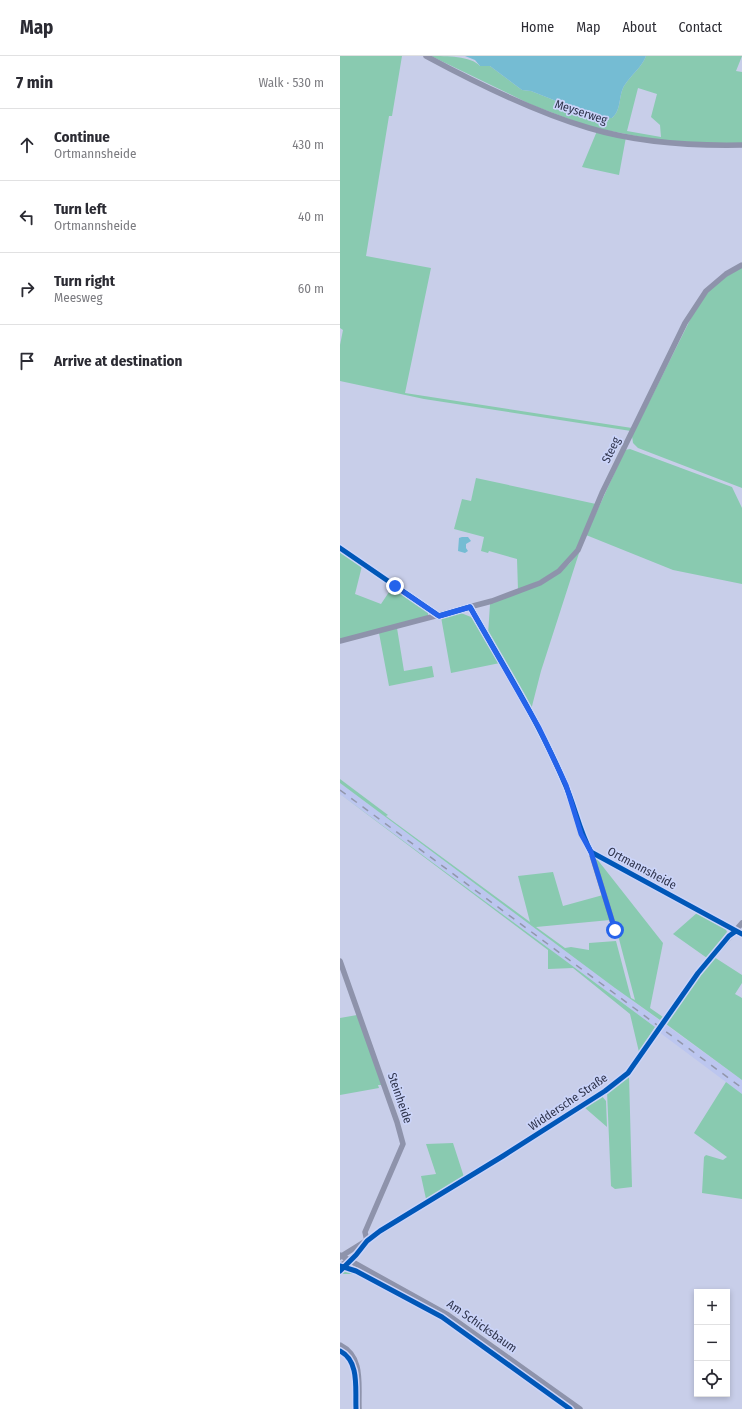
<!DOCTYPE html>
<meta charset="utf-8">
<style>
body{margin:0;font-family:"Fira Sans Condensed",sans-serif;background:#f2f2f3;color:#2b2b33}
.controls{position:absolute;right:12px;bottom:12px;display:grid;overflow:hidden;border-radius:0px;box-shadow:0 2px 6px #0003}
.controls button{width:36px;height:36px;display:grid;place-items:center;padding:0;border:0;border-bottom:1px solid #e1e1e2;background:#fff;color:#2b2b33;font:20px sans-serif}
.stop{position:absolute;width:12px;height:12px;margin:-9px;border:3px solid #2563eb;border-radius:50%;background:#fff}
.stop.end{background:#2563eb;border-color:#fff;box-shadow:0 1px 4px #0008}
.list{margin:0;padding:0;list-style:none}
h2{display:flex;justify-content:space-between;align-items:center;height:52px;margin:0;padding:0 16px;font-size:17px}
h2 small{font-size:13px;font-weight:400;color:#7c7c81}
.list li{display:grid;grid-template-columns:26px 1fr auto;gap:12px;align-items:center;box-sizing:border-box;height:72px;padding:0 16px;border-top:1px solid #e1e1e2}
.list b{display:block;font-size:15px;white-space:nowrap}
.list p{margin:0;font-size:13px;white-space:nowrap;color:#7c7c81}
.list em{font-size:13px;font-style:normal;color:#7c7c81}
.icon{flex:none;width:22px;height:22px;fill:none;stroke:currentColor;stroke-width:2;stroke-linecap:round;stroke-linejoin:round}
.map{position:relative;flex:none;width:402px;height:1353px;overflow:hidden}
header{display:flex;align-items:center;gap:24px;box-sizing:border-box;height:56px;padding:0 20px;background:#fff;border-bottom:1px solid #e1e1e2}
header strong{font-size:19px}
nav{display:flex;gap:22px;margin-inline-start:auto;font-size:14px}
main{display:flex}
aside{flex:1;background:#fff}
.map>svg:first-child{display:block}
.built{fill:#bcc6ef}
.green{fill:#89cab0;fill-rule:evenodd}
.water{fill:#75bcd3}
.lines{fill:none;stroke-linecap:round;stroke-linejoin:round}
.minor{stroke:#8e93ab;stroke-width:5.5}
.rail{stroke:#9297ac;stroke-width:1.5;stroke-dasharray:7 7;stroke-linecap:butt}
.cycleway-casing{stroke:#cbd4f9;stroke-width:8}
.cycleway{stroke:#0057b8;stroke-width:5}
.route{stroke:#2563eb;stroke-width:5}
.labels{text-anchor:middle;stroke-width:3.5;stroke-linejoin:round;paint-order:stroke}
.street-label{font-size:12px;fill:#2f344c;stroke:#cbd4f9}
</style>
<header>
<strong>Map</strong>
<nav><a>Home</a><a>Map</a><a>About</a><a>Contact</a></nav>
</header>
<main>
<aside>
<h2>7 min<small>Walk · 530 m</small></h2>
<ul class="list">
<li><svg class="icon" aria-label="ahead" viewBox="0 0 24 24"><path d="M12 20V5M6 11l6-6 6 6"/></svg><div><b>Continue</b><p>Ortmannsheide</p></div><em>430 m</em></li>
<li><svg class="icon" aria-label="left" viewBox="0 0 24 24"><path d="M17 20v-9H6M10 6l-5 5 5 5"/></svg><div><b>Turn left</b><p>Ortmannsheide</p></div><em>40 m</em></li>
<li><svg class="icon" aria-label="right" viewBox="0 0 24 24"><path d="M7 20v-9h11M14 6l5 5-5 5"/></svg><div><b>Turn right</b><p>Meesweg</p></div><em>60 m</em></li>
<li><svg class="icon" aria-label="arrive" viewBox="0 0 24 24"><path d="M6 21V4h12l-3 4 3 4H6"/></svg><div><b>Arrive at destination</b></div></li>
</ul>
</aside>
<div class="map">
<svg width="402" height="1353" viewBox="0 0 402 1353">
<rect width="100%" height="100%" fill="#c8cee9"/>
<path class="built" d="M 0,727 L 275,932 L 402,1024 L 402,1038 L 319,976 L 315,971 L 0,738 Z"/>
<path class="green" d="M 0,0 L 62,0 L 52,60 L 49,60 L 26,200 L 91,212 L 65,337 L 292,372 L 291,375 L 84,343 L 0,325 L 0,289 L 3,274 L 0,272 Z
M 91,0 C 106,0 131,0 140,10 L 150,10 L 182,34 L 191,35 L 239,54 L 256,57 L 264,62 L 272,62 C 282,53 278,41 284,30 C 291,19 302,11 306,0 L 402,0 L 396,15 L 402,16 L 402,88 L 322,85 L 250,71 L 192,49 ZM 298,32 L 317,38 L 311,61 L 320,69 L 321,81 L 287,75 Z
M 257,75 L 286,81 L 279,119 L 242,111 Z
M 402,211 L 402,432 L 298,392 L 293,387 L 292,380 L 358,248 L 376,227 Z
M 290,393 L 392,431 L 402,452 L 402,528 L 333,514 L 246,479 L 285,394 Z
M 136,422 L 256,448 C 250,462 245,477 238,491 C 225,513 201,525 178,534 L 177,503 L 149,495 L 148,497 L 141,495 L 144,481 L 114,473 L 122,443 L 131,445 Z
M 240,494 L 201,615 L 191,654 L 148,579 L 150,548 L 218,518 L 230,507 Z
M 0,495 L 22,510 L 15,538 L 41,548 L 53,530 L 88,554 L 88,560 L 0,584 Z
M 121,557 L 131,561 L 136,567 L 160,607 L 111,617 L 101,561 Z
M 57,572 L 64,615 L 92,610 L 94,621 L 49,630 L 39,577 Z
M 0,723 L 48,759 L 46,760 L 190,866 L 178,820 L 213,816 L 223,850 L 263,839 L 270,864 L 196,871 L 225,892 L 231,891 L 249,894 L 249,887 L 276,885 L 291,942 L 295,944 L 274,864 L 253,798 L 323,887 L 310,952 L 323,961 L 320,964 L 275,932 L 0,727 Z
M 0,738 L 315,971 L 299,996 L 290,958 L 233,912 L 208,913 L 208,894 Z
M 358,856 L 385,871 L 387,876 L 367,902 L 333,878 Z
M 374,901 L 402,919 L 402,927 L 395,938 L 402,942 L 402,1024 L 326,968 L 359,918 Z
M 17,959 L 42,1029 L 38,1029 L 39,1032 L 0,1039 L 0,962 Z
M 289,1019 L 292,1131 L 275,1133 L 271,1130 L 267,1035 Z
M 386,1026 L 402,1038 L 402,1143 L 362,1137 L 364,1101 L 366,1099 L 383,1104 L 387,1101 L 354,1077 Z
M 261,1039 L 266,1045 L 267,1071 L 244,1051 Z
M 113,1087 L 124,1121 L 86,1143 L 81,1120 L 96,1118 L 86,1088 Z
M 5,1210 L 12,1211 L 13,1218 L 0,1218 L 0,1213 Z
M 0,1292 C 21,1304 17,1332 17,1353 L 14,1353 L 12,1314 L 7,1302 L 0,1296 Z"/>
<path class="water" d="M 125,0 L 306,0 C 302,11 291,19 284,30 C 278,41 282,53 272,62 L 264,62 L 256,57 L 239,54 L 191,35 L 182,34 L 150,10 L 140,10 L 135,4 Z
M 122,481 L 128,481 L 131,485 L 126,488 L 126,492 L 128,495 L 125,497 L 118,495 L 119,482 Z"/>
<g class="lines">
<path class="minor" d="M 86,0 C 136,27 195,56 249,72 C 299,87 351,90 402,89
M 0,492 L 99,560
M 130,551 C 163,609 199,666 225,728 C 235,750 239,774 251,796 L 402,878
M 0,585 L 152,545 L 200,527 L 219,515 L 238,494 L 262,437 L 345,267 L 366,235 L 386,218 L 402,209
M 251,796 L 275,874
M 0,905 L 57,1066 L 63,1088 L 25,1176 L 27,1185
M 0,1199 L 108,1259 L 240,1353
M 0,1201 L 163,1100 L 265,1035 L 288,1017 L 358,917 L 402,867
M 0,1210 L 16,1199 L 26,1187
M 0,1289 C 24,1301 18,1329 19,1353"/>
<path class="rail" d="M 0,734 L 402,1032"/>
<defs>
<path id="cycleway" d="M 0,492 L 99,560 L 130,551 C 163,609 199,666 225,728 C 235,750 239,774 251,796 L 402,878
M 0,1210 L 16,1215 L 102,1261 L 230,1353
M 0,1215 L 16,1199 L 27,1185 L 40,1175 L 163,1100 L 265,1035 L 288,1017 L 358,917 L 389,880 L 396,875
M 0,1295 C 20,1305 15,1334 16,1353"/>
</defs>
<use href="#cycleway" class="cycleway-casing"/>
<use href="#cycleway" class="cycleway"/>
</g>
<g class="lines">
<path class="route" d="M 55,530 L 99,560 L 130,551 L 199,672 L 226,729 L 241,778 L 251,796 L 275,874"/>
</g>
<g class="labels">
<g class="street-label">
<text transform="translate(241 56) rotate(18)" y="4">Meyserweg</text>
<text transform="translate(271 394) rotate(-64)" y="4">Steeg</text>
<text transform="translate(302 812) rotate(28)" y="4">Ortmannsheide</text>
<text transform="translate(60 1042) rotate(71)" y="4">Steinheide</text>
<text transform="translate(228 1046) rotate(-34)" y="4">Widdersche Straße</text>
<text transform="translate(142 1270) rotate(35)" y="4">Am Schicksbaum</text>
</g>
</g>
</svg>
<div class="controls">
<button>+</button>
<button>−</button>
<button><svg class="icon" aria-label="locate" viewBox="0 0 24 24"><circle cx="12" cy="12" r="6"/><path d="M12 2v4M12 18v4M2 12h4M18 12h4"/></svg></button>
</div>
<div class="stop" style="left:275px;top:874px"></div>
<div class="stop end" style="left:55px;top:530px"></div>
</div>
</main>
